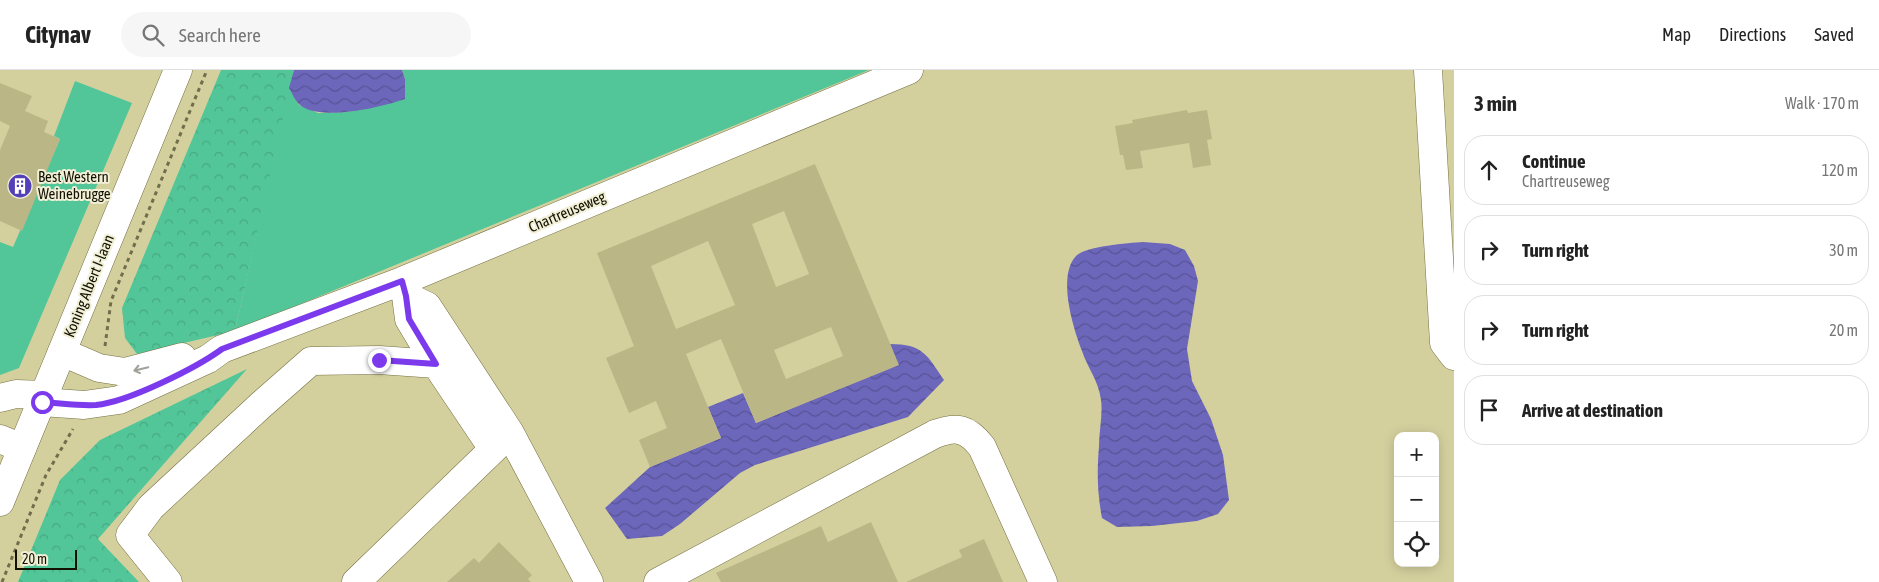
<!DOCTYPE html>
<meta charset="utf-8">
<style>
body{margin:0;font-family:"Asap Condensed",sans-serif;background:#f6f6f6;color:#222}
.controls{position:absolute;right:15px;bottom:15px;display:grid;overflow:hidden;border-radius:10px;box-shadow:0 2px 12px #0003}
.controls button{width:45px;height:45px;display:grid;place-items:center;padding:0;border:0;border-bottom:1px solid #e0e0e0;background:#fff;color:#222;font:25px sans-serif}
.scale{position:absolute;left:15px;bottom:12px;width:62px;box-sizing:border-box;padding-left:5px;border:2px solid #131101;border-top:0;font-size:14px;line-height:18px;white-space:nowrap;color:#131101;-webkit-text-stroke:4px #f1f0d7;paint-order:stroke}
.stop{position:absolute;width:15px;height:15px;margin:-11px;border:4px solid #7c3aed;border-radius:50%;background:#fff}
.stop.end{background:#7c3aed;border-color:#fff;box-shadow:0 1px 5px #0008}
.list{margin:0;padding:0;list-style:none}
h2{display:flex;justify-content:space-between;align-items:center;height:65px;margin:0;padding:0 20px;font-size:21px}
h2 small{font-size:16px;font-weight:400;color:#767676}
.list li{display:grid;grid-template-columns:32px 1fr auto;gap:15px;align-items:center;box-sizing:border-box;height:70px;margin:0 10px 10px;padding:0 10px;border:1px solid #e0e0e0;border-radius:20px}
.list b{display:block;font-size:19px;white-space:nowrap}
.list p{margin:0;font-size:16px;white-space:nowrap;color:#767676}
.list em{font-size:16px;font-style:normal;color:#767676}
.icon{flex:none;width:28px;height:28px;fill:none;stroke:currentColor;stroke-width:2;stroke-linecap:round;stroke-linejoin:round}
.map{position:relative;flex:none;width:1454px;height:512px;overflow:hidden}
header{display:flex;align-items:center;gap:30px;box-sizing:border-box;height:70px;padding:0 25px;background:#fff;border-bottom:1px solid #e0e0e0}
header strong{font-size:24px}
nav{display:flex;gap:28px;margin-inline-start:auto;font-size:18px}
.search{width:350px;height:45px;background:#f6f6f6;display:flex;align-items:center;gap:12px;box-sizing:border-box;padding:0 18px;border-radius:28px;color:#767676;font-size:19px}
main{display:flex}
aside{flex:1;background:#fff}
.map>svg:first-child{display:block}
.grass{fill:#52c698}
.forest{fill:url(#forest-crowns)}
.water{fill:url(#water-waves)}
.building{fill:#bab686;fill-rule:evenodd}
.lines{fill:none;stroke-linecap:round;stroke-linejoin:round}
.minor-casing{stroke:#747042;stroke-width:29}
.major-casing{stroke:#747042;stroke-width:29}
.path{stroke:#716e4d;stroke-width:3;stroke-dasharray:4 4;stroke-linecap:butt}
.minor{stroke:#fff;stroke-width:28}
.major{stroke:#fff;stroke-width:28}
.oneway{stroke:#a1a099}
.route{stroke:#7c3aed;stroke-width:6}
.labels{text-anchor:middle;stroke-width:4;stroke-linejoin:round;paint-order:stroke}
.poi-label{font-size:15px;fill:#131101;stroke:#f1f0d7;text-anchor:start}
.street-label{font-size:15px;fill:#131101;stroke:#f1f0d7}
</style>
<header>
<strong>Citynav</strong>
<div class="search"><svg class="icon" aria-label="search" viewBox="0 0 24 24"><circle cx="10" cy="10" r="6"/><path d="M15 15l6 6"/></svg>Search here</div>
<nav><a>Map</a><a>Directions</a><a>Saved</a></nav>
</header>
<main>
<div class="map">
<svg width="1454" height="512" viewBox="0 0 1454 512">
<defs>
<pattern id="forest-crowns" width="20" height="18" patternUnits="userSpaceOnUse" patternTransform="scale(1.25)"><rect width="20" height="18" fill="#52c698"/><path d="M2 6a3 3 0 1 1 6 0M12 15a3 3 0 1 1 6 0" fill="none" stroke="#47a981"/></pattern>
<pattern id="water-waves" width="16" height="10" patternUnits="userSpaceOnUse" patternTransform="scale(1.25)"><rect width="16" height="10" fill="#6c67bb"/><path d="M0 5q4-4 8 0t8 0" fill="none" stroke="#585396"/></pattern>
</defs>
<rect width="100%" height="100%" fill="#d4d09e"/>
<path class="grass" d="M 402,0 L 869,0 L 235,261 L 289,18 L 299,35 L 318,43 L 348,42 L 405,9 Z
M 75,11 L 132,33 L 19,298 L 0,305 L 0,172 L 13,177 L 60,69 L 54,66 Z"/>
<path class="forest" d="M 221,0 L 294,0 L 235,261 L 137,284 L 125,268 L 122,238 Z
M 247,299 L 98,469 L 139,512 L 18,512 L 60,410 L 100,370 Z"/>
<path class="water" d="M 294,0 L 402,0 L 405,9 L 405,29 C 382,37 320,52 300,35 C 295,31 292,23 289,18 Z
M 1143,172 L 1170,174 L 1185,180 L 1194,196 L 1198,211 L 1187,279 L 1192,311 L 1211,349 L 1223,385 L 1229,430 L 1218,444 L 1197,451 L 1152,456 L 1117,457 L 1102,448 C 1097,422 1097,401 1099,376 C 1099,361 1103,344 1101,330 C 1098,309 1088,299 1082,281 C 1073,258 1057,206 1076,186 C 1086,176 1128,173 1143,172 Z
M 890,274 C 923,274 927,285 944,310 L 908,347 L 755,395 L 740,403 L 680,454 L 662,466 L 627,469 L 605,438 L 650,397 L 721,368 L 708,337 L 743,323 L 756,353 L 898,295 Z"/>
<path class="building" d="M 0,13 L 32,26 L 25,41 L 48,51 L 44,62 L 60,69 L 22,161 L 0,151 L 0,80 L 10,56 L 0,51 Z
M 1187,40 L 1188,43 L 1207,40 L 1212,69 L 1207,70 L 1211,95 L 1193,98 L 1189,73 L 1140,81 L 1143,98 L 1126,100 L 1123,85 L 1120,85 L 1115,56 L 1133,53 L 1132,50 Z
M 815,94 L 899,295 L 756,353 L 721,269 L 686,284 L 721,368 L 650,397 L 639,370 L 667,358 L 656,331 L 629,343 L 606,288 L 634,276 L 597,183 ZM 784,141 L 809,204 L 776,217 L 752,154 ZM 708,171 L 735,235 L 676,259 L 651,196 ZM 831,257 L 843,286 L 786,309 L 774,280 Z
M 871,452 L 898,512 L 721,512 L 716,503 L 821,456 L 828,472 Z
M 984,469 L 1003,512 L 906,512 L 962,487 L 959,480 Z
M 499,472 L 532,505 L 528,509 L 531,512 L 447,512 L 474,488 L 479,493 Z"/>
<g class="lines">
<defs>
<path id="minor" d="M 1428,0 L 1444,273 L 1454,286
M 402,211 L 406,226 L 427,236 L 510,363 L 589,512
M 406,226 L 409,249 L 436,294 L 493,379
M 62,282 L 99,298 L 125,302 L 182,287
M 0,328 L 16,324 L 45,325
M 42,332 L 84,335 L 119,330 L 208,289 L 222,279 L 402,211 L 909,0
M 0,369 L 22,378
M 168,512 L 130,465 L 151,437 L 261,335 L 311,291 L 379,290 L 436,294 L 455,280
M 356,512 L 510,363
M 658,512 L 935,364 C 957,356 967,358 982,377 L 1043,512"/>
<path id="major" d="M 0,432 L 178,0"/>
</defs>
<use href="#minor" class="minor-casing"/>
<use href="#major" class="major-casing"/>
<path class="path" d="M 105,276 L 111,231 L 207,0
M 2,512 L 46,405 L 73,359"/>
<use href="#minor" class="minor"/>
<use href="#major" class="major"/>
</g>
<defs><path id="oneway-shaft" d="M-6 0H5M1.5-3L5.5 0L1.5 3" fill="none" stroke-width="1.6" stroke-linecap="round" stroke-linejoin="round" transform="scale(1.25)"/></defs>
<use class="oneway" href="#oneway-shaft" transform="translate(141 299) rotate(167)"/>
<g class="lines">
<path class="route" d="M 42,332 C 60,333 78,336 96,335 C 128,332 196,298 222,279 L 402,211 L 406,226 L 409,249 L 436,294 L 379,290"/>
</g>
<defs>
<symbol id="building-disc" viewBox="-11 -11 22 22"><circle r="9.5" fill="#5340b8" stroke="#f1f0d7"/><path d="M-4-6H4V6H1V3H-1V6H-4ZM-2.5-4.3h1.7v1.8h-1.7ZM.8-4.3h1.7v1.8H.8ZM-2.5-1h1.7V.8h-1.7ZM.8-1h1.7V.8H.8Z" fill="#fff"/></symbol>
</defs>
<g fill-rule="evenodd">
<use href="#building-disc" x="6" y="102" width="28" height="28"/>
</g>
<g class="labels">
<g class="poi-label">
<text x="38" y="112">Best Western<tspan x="38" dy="17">Weinebrugge</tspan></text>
</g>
<g class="street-label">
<text transform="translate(567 142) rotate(-23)" y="5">Chartreuseweg</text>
<text transform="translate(89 216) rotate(-68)" y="5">Koning Albert I-laan</text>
</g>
</g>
</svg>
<div class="controls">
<button>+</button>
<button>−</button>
<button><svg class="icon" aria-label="locate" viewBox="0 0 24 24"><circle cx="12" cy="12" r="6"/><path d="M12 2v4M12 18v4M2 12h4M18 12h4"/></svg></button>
</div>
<div class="scale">20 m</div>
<div class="stop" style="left:42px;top:332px"></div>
<div class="stop end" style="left:379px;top:290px"></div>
</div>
<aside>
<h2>3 min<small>Walk · 170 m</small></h2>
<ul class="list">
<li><svg class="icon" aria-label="ahead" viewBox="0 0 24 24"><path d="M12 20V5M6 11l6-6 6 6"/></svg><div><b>Continue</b><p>Chartreuseweg</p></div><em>120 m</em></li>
<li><svg class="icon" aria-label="right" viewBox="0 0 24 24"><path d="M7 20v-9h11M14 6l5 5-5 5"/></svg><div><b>Turn right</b></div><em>30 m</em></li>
<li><svg class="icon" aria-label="right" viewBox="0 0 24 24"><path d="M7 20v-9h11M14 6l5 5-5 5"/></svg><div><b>Turn right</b></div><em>20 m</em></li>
<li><svg class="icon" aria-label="arrive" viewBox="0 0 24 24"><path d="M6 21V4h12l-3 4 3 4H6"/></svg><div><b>Arrive at destination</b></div></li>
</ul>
</aside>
</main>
